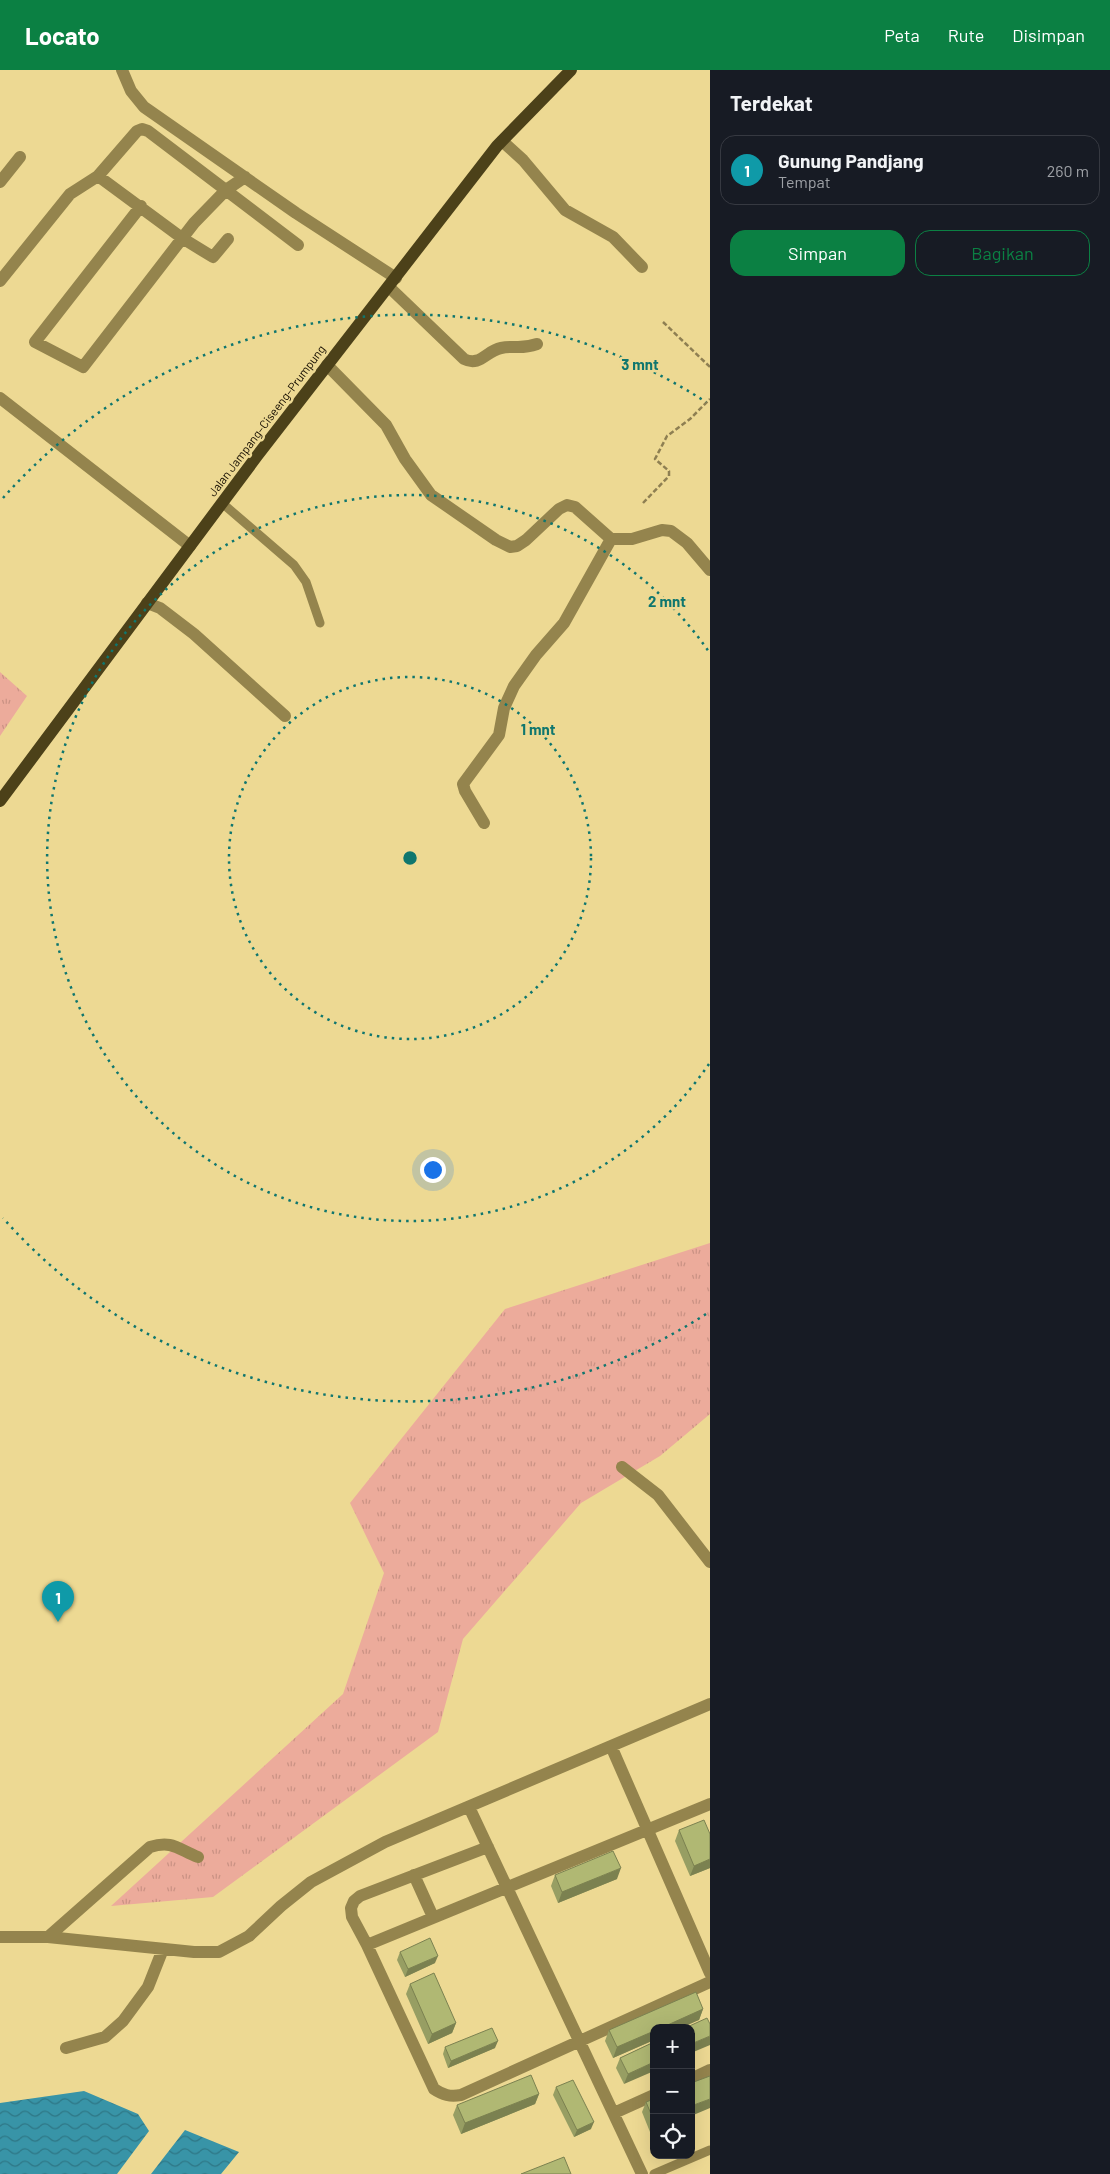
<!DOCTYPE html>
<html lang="id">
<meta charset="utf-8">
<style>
body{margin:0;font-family:Barlow,sans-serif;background:#20242c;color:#f1f3f6}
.controls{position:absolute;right:15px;bottom:15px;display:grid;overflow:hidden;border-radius:10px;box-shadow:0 5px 20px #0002}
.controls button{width:45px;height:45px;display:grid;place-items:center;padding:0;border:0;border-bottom:1px solid #363941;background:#171b24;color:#f1f3f6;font:25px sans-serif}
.you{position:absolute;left:432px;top:1099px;width:18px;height:18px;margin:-12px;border:4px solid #fff;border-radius:50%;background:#1a73e8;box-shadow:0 0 0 8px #1a73e833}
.badge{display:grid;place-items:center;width:32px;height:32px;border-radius:50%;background:#0b8043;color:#fff;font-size:16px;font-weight:700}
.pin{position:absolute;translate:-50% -41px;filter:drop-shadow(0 1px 2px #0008)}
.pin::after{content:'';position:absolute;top:26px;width:18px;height:15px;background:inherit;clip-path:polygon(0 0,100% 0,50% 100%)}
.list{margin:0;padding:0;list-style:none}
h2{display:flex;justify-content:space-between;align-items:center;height:65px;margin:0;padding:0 20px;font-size:21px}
h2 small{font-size:16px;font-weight:400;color:#9ea1a6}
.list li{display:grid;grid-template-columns:32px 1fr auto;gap:15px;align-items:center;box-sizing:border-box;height:70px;margin:0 10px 10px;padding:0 10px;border:1px solid #363941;border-radius:15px}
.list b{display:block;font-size:19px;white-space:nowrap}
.list p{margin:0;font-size:16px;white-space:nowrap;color:#9ea1a6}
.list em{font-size:16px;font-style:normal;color:#9ea1a6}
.actions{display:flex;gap:10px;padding:15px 20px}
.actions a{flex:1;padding:11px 0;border:1px solid #0b8043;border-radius:15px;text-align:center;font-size:18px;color:#0b8043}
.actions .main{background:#0b8043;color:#fff}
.icon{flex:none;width:28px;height:28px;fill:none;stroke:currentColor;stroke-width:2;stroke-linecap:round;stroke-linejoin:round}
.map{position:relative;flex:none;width:710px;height:2104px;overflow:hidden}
header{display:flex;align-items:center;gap:30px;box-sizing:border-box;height:70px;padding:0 25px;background:#0b8043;color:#fff}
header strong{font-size:24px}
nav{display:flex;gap:28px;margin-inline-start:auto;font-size:18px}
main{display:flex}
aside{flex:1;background:#171b24}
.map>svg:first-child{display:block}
.grass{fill:url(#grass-tufts)}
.water{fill:url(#water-waves)}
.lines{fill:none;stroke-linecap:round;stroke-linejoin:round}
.path{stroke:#8e7f52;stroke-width:2.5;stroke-dasharray:5 2.5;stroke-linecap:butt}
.service{stroke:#94844d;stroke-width:9}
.minor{stroke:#94844d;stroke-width:12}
.primary{stroke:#4c4119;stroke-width:12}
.wall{fill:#979e63}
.shaded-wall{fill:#7b8150}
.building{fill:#b0b873;stroke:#7b8150}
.ring{fill:none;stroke:#0f766e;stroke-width:2.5;stroke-dasharray:2.5 5}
.labels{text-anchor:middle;stroke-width:5;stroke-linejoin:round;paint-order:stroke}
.street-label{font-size:12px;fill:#160e00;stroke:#edd993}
.centre{fill:#0f766e;stroke:#edd993;stroke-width:2.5}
.ring-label{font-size:15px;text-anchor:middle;font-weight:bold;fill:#0f766e;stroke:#edd993;stroke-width:5;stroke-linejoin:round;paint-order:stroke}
</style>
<header>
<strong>Locato</strong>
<nav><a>Peta</a><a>Rute</a><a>Disimpan</a></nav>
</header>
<main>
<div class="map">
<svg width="710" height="2104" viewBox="0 0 710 2104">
<defs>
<pattern id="grass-tufts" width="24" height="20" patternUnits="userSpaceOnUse" patternTransform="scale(1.25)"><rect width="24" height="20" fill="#ecab9b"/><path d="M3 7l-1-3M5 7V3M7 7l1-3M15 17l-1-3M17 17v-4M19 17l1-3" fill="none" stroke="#ca9284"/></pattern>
<pattern id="water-waves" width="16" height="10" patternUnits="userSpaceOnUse" patternTransform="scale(1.25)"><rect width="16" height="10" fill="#3894a7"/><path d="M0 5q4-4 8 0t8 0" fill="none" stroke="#2e7786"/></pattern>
</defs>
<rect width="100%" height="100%" fill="#edd993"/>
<path class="grass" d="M 0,602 L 27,626 L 0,666 Z
M 710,1173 L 710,1344 L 660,1386 L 581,1433 L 463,1569 L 438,1662 L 213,1827 L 111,1836 L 343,1624 L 384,1503 L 350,1433 L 505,1239 Z"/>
<path class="water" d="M 84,2021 L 138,2044 L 149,2061 L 117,2104 L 0,2104 L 0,2033 Z
M 185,2060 L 239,2082 L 221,2104 L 151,2104 Z"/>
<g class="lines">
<path class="path" d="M 663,252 L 710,297
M 643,433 L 669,406 L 669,401 L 655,389 L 667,366 L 690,349 L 710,329"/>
<path class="service" d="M 222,433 L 294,495 L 306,512 L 320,553
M 654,2104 L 710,2080"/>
<path class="minor" d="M 122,0 L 131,21 L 144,37 L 296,143 L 396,208
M 502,71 L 523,90 L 565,140 L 613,167 L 642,197
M 98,106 L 182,168 L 213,187 L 228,169
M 0,112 L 20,87
M 141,136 L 35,272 L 83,297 L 194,153 L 226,120 L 245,107
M 0,211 L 70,124 L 98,106 L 137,61 L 142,59 L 148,61 L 298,175
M 389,217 L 464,289 C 480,297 486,281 501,278 C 515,275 520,280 537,274
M 327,295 L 386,355 L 405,389 L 431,425 L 496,470 L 510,477 L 517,476 L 526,470 L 559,439 L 567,435 L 575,437 L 611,469 L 632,469 L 662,460 L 671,461 L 687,473 L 710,500
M 0,328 L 190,476
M 147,533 L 160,538 L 194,564 L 285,646
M 484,753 L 465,721 L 463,714 L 499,665 L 504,638 L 514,616 L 536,585 L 564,553 L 611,469
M 622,1397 L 658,1425 L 710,1492
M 611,1676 L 710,1903
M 469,1737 L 642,2104
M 488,1777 L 360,1826 L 354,1831 L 351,1838 L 352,1847 L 367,1875 L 434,2019 C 443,2025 450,2027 461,2025 L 710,1912
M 414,1805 L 433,1847
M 0,1867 L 48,1867 L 194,1882 L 219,1882 L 249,1866 L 281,1836 L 311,1812 L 385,1772 L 710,1634
M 48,1867 L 150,1777 C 172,1770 178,1779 198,1787
M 367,1875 L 710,1734
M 66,1978 L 105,1967 L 123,1951 L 148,1917 L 163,1879
M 691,2009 L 710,2000
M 614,2043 L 654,2025"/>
<path class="primary" d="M 0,731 L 257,386 L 497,76 L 571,0"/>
</g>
<path class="wall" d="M 679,1760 L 710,1764 L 710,1798 L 690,1806 L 675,1771 Z
M 555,1805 L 617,1809 L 558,1833 L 551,1816 Z
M 400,1882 L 435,1893 L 405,1907 L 397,1890 Z
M 410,1914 L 456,1953 L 452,1963 L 428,1974 L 406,1924 Z
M 703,1939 L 699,1950 L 654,1958 L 654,1970 L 613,1988 L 605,1971 L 609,1960 Z
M 654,1972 L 624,2014 L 616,1998 L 620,1988 Z
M 445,1977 L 495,1978 L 448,1998 L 443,1984 Z
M 556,2017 L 591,2059 L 574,2067 L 553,2025 Z
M 539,2024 L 535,2034 L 461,2064 L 453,2045 L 457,2035 Z
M 654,2029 L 654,2061 L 650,2062 L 642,2042 L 646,2032 Z"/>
<path class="shaded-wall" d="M 710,1789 L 710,1798 L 690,1806 L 694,1796 Z
M 621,1798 L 617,1809 L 558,1833 L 562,1822 Z
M 438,1886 L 435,1893 L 405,1907 L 408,1899 Z
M 703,1939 L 699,1950 L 681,1958 L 661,1958 Z
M 456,1953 L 452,1963 L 428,1974 L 432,1964 Z
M 654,1961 L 654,1970 L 613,1988 L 617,1977 Z
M 710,1966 L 710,1975 L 691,1983 L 691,1974 Z
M 498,1971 L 495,1978 L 448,1998 L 451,1991 Z
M 654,1992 L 654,2001 L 624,2014 L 628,2004 Z
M 539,2024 L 535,2034 L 461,2064 L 465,2053 Z
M 710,2029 L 710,2038 L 691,2046 L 691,2036 Z
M 594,2052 L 591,2059 L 574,2067 L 577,2060 Z
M 654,2052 L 654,2061 L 650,2062 Z"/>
<path class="building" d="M 704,1750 L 710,1764 L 710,1789 L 694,1796 L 679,1760 Z
M 613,1781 L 621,1798 L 562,1822 L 555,1805 Z
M 430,1868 L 438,1886 L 408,1899 L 400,1882 Z
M 434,1903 L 456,1953 L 432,1964 L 410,1914 Z
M 696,1922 L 703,1939 L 661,1958 L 654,1958 L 654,1961 L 617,1977 L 609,1960 Z
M 707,1948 L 710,1954 L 710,1966 L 691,1974 L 691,1958 L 685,1958 Z
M 492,1958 L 498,1971 L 451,1991 L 445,1977 Z
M 654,1972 L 654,1992 L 628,2004 L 620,1988 Z
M 531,2005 L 539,2024 L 465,2053 L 457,2035 Z
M 710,2006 L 710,2029 L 691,2036 L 691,2013 Z
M 573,2010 L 594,2052 L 577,2060 L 556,2017 Z
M 654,2029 L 654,2051 L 646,2032 Z
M 564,2087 L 571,2104 L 521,2104 Z"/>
<g class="ring">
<circle cx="410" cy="788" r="181"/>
<path d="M709 994A363 363 0 1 1 709 582"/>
<path d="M706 1244A544 544 0 0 1 3 1148M3 428A544 544 0 0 1 706 332"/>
</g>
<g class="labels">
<g class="street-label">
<text transform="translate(267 351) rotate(-53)" y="4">Jalan Jampang–Ciseeng–Prumpung</text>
</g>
</g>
<circle cx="410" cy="788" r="8" class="centre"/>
<g class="ring-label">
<text x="640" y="300">3 mnt</text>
<text x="667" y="537">2 mnt</text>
<text x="538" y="665">1 mnt</text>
</g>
</svg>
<div class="controls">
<button>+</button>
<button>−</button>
<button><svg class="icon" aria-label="locate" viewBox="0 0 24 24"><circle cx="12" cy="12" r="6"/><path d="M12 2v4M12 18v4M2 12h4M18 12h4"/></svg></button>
</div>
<div class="you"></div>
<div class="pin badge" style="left:58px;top:1552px;background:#0f9aa8">1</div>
</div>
<aside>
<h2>Terdekat<small></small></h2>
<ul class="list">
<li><span class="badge" style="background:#0f9aa8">1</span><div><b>Gunung Pandjang</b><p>Tempat</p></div><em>260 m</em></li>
</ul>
<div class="actions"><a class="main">Simpan</a><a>Bagikan</a></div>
</aside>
</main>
